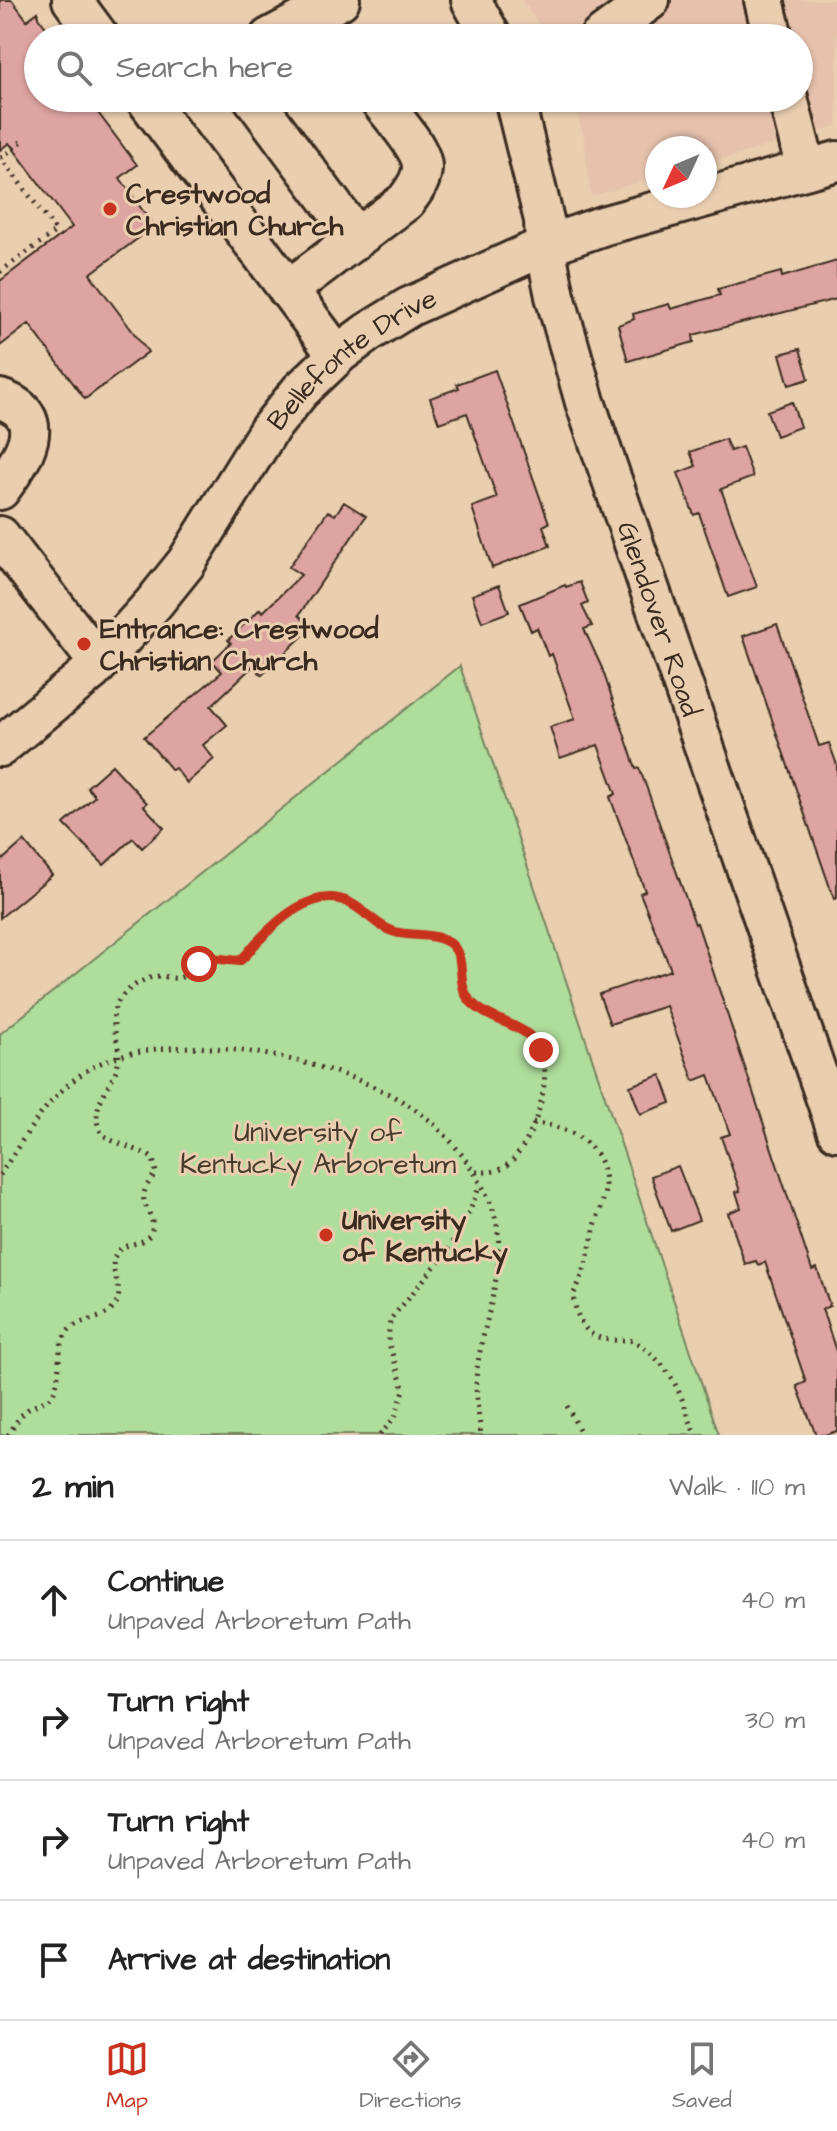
<!DOCTYPE html>
<meta charset="utf-8">
<style>
body{margin:0;font-family:"Architects Daughter",sans-serif;background:#f6f6f6;color:#222}
.compass{position:absolute;left:645px;top:136px;width:72px;height:72px;border-radius:50%;background:#fff;box-shadow:0 2px 6px #0004;rotate:226deg}
.stop{position:absolute;width:24px;height:24px;margin:-18px;border:6px solid #c8321e;border-radius:50%;background:#fff}
.stop.end{background:#c8321e;border-color:#fff;box-shadow:0 2px 8px #0008}
.list{margin:0;padding:0;list-style:none}
h2{display:flex;justify-content:space-between;align-items:center;height:104px;margin:0;padding:0 32px;font-size:34px}
h2 small{font-size:26px;font-weight:400;color:#767676}
.list li{display:grid;grid-template-columns:52px 1fr auto;gap:24px;align-items:center;box-sizing:border-box;height:120px;padding:0 32px;border-top:2px solid #e0e0e0}
.list b{display:block;font-size:30px;white-space:nowrap}
.list p{margin:0;font-size:26px;white-space:nowrap;color:#767676}
.list em{font-size:26px;font-style:normal;color:#767676}
.icon{flex:none;width:44px;height:44px;fill:none;stroke:currentColor;stroke-width:2;stroke-linecap:round;stroke-linejoin:round}
.map{position:relative;flex:none;width:837px;height:1435px;overflow:hidden}
.search{position:absolute;background:#fff;box-shadow:0 2px 6px #0004;left:24px;right:24px;top:24px;height:88px;display:flex;align-items:center;gap:20px;box-sizing:border-box;padding:0 28px;border-radius:44px;color:#767676;font-size:30px}
.sheet{height:584px;background:#fff}
nav{display:flex;justify-content:space-around;align-items:center;box-sizing:border-box;height:112px;border-top:2px solid #e0e0e0;background:#fff;font-size:22px;color:#767676}
nav a{display:grid;justify-items:center;gap:4px}
nav .on{color:#c8321e}
.map>svg:first-child{display:block}
.built{fill:#e6c1ac}
.green{fill:#afdd9c;stroke:#75845d;stroke-width:2}
.building{fill:#dea4a1;stroke:#3b2a1e;stroke-width:2}
.lines{fill:none;stroke-linecap:round;stroke-linejoin:round}
.minor-casing{stroke:#3b2a1e;stroke-width:44}
.path{stroke:#3b2a1e;stroke-width:5;stroke-dasharray:2 6;stroke-linecap:butt}
.minor{stroke:#e9ceb0;stroke-width:38}
.route{stroke:#c8321e;stroke-width:10}
.poi-dot{fill:#c8321e;stroke:#e9ceb0;stroke-width:3}
.labels{text-anchor:middle;stroke-width:6;stroke-linejoin:round;paint-order:stroke}
.poi-label{font-size:28px;font-weight:bold;fill:#3b2a1e;stroke:#e9ceb0;text-anchor:start}
.street-label{font-size:28px;fill:#3b2a1e;stroke:#e9ceb0}
.park-label{font-size:28px;fill:#473c2b;stroke:#e9ceb0}
</style>
<div class="map">
<svg width="837" height="1435" viewBox="0 0 837 1435">
<rect width="100%" height="100%" fill="#e9ceb0"/>
<filter id="ink" filterUnits="userSpaceOnUse"><feTurbulence type="fractalNoise" baseFrequency=".0125" numOctaves="2"/><feDisplacementMap in="SourceGraphic" scale="16" xChannelSelector="R" yChannelSelector="G"/><feConvolveMatrix kernelMatrix="1 2 1 2 8 2 1 2 1" color-interpolation-filters="sRGB"/></filter>
<g filter="url(#ink)">
<path class="built" d="M 522,0 L 837,0 L 837,126 L 705,164 L 705,148 L 657,148 L 657,177 L 591,196 L 584,137 L 574,98 L 799,98 L 799,38 L 548,38 Z"/>
<path class="green" d="M 460,666 L 719,1435 L 0,1435 L 0,1034 Z"/>
<path class="building" d="M 0,0 L 12,0 L 27,20 L 38,12 L 38,17 L 54,38 L 38,38 L 38,98 L 87,98 L 137,165 L 120,178 L 152,224 L 146,228 L 148,231 L 90,274 L 148,352 L 85,399 L 29,324 L 0,346 L 0,281 L 72,227 L 9,143 L 0,150 Z
M 837,261 L 837,299 L 693,335 L 694,342 L 628,361 L 618,325 L 634,319 L 633,314 L 669,304 L 671,309 L 720,295 L 718,289 L 781,272 L 782,277 Z
M 800,349 L 809,379 L 789,385 L 780,354 Z
M 495,370 L 549,523 L 543,526 L 550,546 L 492,568 L 472,507 L 497,498 L 467,413 L 439,423 L 430,398 L 459,388 L 457,384 Z
M 792,402 L 800,427 L 776,436 L 767,411 Z
M 725,439 L 730,451 L 742,447 L 753,477 L 721,489 L 757,587 L 728,597 L 699,513 L 694,515 L 678,473 L 696,466 L 690,452 Z
M 344,502 L 366,516 L 299,615 L 311,628 L 262,675 L 253,666 L 211,706 L 227,725 L 203,745 L 214,759 L 187,783 L 175,768 L 172,770 L 144,737 L 222,672 L 212,661 L 231,643 L 228,640 L 260,609 L 263,612 L 301,575 L 289,567 L 328,511 L 335,515 Z
M 580,582 L 588,603 L 582,606 L 592,626 L 584,629 L 602,668 L 636,769 L 639,768 L 645,783 L 695,924 L 697,923 L 812,1270 L 817,1268 L 830,1306 L 822,1309 L 837,1354 L 837,1431 L 825,1435 L 816,1435 L 797,1386 L 806,1382 L 765,1262 L 758,1265 L 756,1261 L 745,1264 L 728,1213 L 741,1208 L 736,1192 L 740,1191 L 721,1137 L 730,1134 L 709,1075 L 694,1081 L 666,1006 L 610,1024 L 599,994 L 671,970 L 640,893 L 645,891 L 610,797 L 616,794 L 598,745 L 560,758 L 550,727 L 575,719 L 552,654 L 548,656 L 537,628 L 531,631 L 520,604 L 565,585 L 566,587 Z
M 499,585 L 509,612 L 482,622 L 472,595 Z
M 777,624 L 819,746 L 829,743 L 837,765 L 837,898 L 834,899 L 743,636 Z
M 112,765 L 147,803 L 144,806 L 164,828 L 142,848 L 133,838 L 104,865 L 64,824 L 95,796 L 87,787 Z
M 24,841 L 52,875 L 0,918 L 0,862 Z
M 661,1075 L 671,1103 L 640,1114 L 630,1086 Z
M 678,1166 L 699,1220 L 671,1231 L 651,1176 Z"/>
<g class="lines">
<defs>
<g id="minor">
<path d="M 72,0 L 100,38"/>
<path d="M 471,0 L 492,38"/>
<path d="M 764,0 L 773,38"/>
<path d="M 269,38 L 340,0"/>
<path d="M 599,38 L 650,0"/>
<path d="M 145,98 L 337,355"/>
<path d="M 253,98 L 357,238"/>
<path id="s1" d="M 514,98 L 544,220 L 545,246 L 555,296 L 585,402 L 837,1131"/>
<path d="M 788,98 L 806,169"/>
<path d="M 288,290 L 406,201 C 413,191 422,181 422,167 C 422,148 390,114 378,98"/>
<path d="M 0,399 C 53,416 22,460 0,490"/>
<path d="M 0,536 L 99,663"/>
<path id="s2" d="M 0,747 L 93,670 L 153,604 L 186,563 L 268,431 L 300,391 L 340,353 L 367,333 L 409,307 L 545,246 L 602,226 L 837,161"/>
</g>
</defs>
<use href="#minor" class="minor-casing"/>
<path class="path" d="M 1,158 L 26,138
M 0,272 L 56,231 L 1,158
M 533,1123 C 570,1126 606,1145 605,1187 C 605,1200 597,1216 594,1230 C 588,1256 586,1271 573,1295 C 577,1320 585,1339 613,1340 C 622,1341 630,1338 637,1343 C 674,1368 681,1395 695,1435
M 0,1175 C 25,1136 49,1094 89,1069 C 170,1021 353,1060 424,1116 C 451,1137 476,1170 490,1202 C 513,1254 484,1316 477,1369 C 474,1390 479,1414 481,1435
M 567,1406 L 582,1435
M 8,1435 C 14,1427 18,1417 26,1411 C 34,1404 46,1403 52,1395 C 64,1376 53,1348 69,1330 C 82,1317 106,1322 116,1304 C 125,1288 108,1272 115,1256 C 122,1240 142,1248 150,1234 C 159,1219 141,1208 144,1194 C 145,1186 152,1179 156,1172 L 153,1159 C 140,1147 106,1144 100,1130 C 89,1107 111,1087 117,1067 C 123,1048 111,1031 114,1012 C 117,994 142,977 160,976 C 166,976 172,979 178,978 C 190,976 197,961 209,958 C 219,956 229,963 239,961 C 266,941 284,904 321,899 C 352,894 364,921 391,931 C 408,937 436,931 450,943 C 466,957 455,983 469,999 C 487,1022 524,1020 539,1046 C 556,1076 532,1151 503,1168 C 494,1173 483,1172 473,1172
M 380,1435 L 395,1417 L 404,1390 L 388,1341 L 390,1320 L 446,1253 L 469,1213 L 480,1185"/>
<use href="#minor" class="minor"/>
</g>
</g>
<g class="lines" filter="url(#ink)">
<path class="route" d="M 199,964 L 212,958 L 239,961 C 248,955 252,946 260,939 C 281,917 317,886 350,903 C 366,911 377,927 395,932 C 413,937 440,932 453,946 C 467,962 455,986 472,1003 C 492,1023 526,1022 541,1050"/>
</g>
<g class="poi-dot">
<circle cx="110" cy="209" r="8"/>
<circle cx="84" cy="644" r="8"/>
<circle cx="326" cy="1235" r="8"/>
</g>
<g class="labels">
<g class="poi-label">
<text x="126" y="203">Crestwood<tspan x="126" dy="32">Christian Church</tspan></text>
<text x="100" y="638">Entrance: Crestwood<tspan x="100" dy="32">Christian Church</tspan></text>
<text x="342" y="1229">University<tspan x="342" dy="32">of Kentucky</tspan></text>
</g>
<g class="street-label">
<text dy="10" stroke="none"><textPath href="#s2" startOffset="530">Bellefonte Drive</textPath></text>
<text dy="10" stroke="none"><textPath href="#s1" startOffset="542">Glendover Road</textPath></text>
</g>
<g class="park-label">
<text x="318" y="1141">University of<tspan x="318" dy="32">Kentucky Arboretum</tspan></text>
</g>
</g>
</svg>
<svg class="compass" viewBox="-18 -18 36 36"><path d="M0-13l5 13h-10z" fill="#e53935"/><path d="M0 13l5-13h-10z" fill="#767676"/></svg>
<div class="stop" style="left:199px;top:964px"></div>
<div class="stop end" style="left:541px;top:1050px"></div>
<div class="search"><svg class="icon" aria-label="search" viewBox="0 0 24 24"><circle cx="10" cy="10" r="6"/><path d="M15 15l6 6"/></svg>Search here</div>
</div>
<section class="sheet">
<h2>2 min<small>Walk · 110 m</small></h2>
<ul class="list">
<li><svg class="icon" aria-label="ahead" viewBox="0 0 24 24"><path d="M12 20V5M6 11l6-6 6 6"/></svg><div><b>Continue</b><p>Unpaved Arboretum Path</p></div><em>40 m</em></li>
<li><svg class="icon" aria-label="right" viewBox="0 0 24 24"><path d="M7 20v-9h11M14 6l5 5-5 5"/></svg><div><b>Turn right</b><p>Unpaved Arboretum Path</p></div><em>30 m</em></li>
<li><svg class="icon" aria-label="right" viewBox="0 0 24 24"><path d="M7 20v-9h11M14 6l5 5-5 5"/></svg><div><b>Turn right</b><p>Unpaved Arboretum Path</p></div><em>40 m</em></li>
<li><svg class="icon" aria-label="arrive" viewBox="0 0 24 24"><path d="M6 21V4h12l-3 4 3 4H6"/></svg><div><b>Arrive at destination</b></div></li>
</ul>
</section>
<nav>
<a class="on"><svg class="icon" aria-label="map" viewBox="0 0 24 24"><path d="M3 6l6-2 6 2 6-2v14l-6 2-6-2-6 2zM9 4v14M15 6v14"/></svg>Map</a>
<a><svg class="icon" aria-label="directions" viewBox="0 0 24 24"><path d="M12 3l9 9-9 9-9-9zM9 14v-3h6M13 9l2 2-2 2"/></svg>Directions</a>
<a><svg class="icon" aria-label="saved" viewBox="0 0 24 24"><path d="M7 4h10v16l-5-4-5 4z"/></svg>Saved</a>
</nav>
